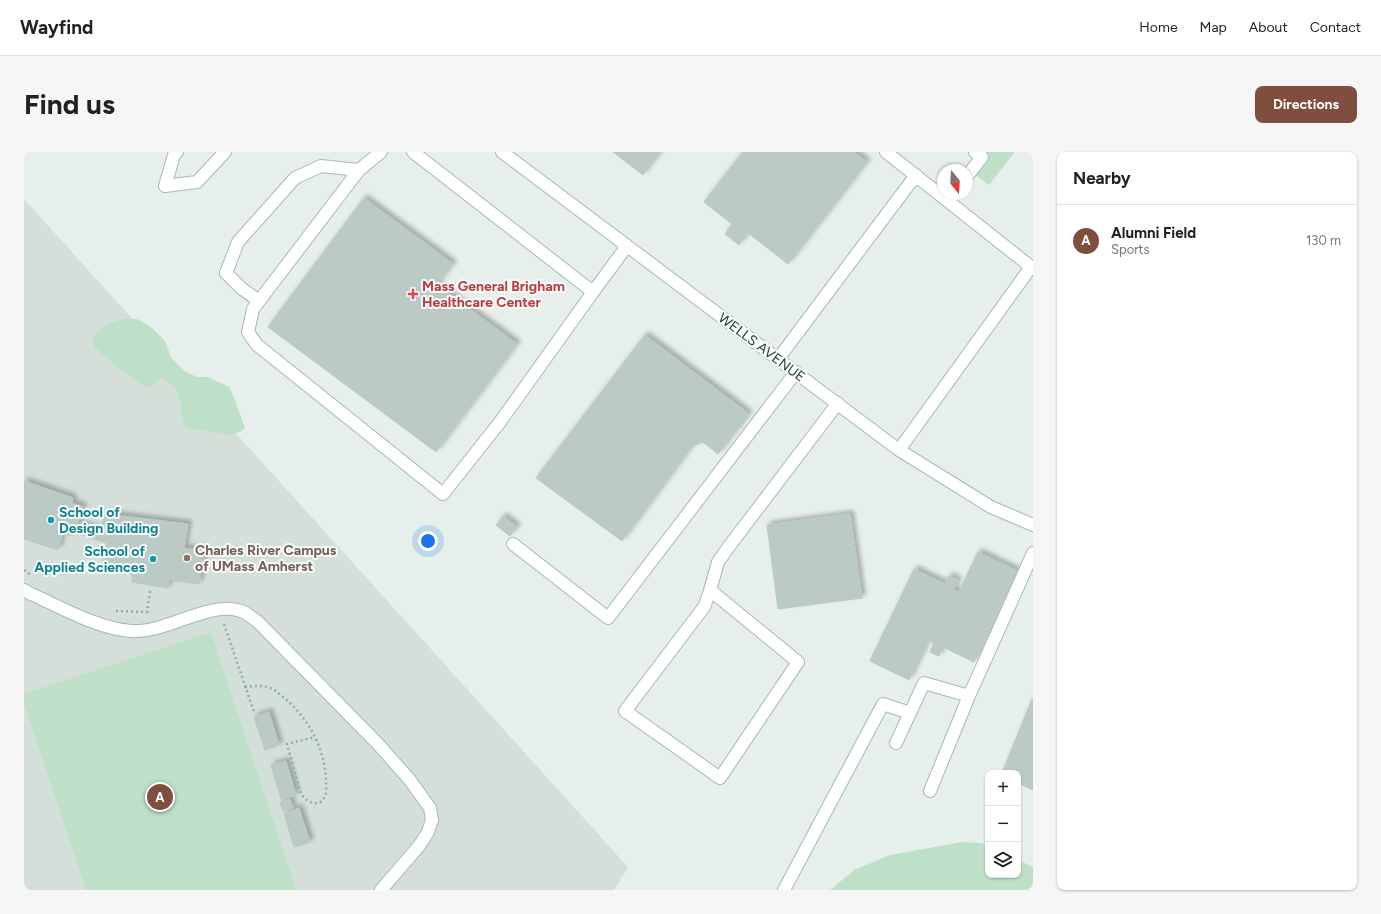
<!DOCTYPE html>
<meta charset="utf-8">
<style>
body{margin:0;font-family:Figtree,sans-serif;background:#f6f6f6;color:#202124}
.controls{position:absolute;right:12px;bottom:12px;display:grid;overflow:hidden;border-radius:8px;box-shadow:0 1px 3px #0004}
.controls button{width:36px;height:36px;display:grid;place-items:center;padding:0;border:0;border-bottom:1px solid #e0e0e0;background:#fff;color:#202124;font:20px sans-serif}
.compass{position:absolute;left:913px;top:12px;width:36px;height:36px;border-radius:50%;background:#fff;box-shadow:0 1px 3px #0004;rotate:162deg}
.you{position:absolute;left:404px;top:389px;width:14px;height:14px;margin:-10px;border:3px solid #fff;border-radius:50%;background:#1a73e8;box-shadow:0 0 0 6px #1a73e833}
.badge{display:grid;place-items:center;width:26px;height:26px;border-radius:50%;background:#7f4e3f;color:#fff;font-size:13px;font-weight:700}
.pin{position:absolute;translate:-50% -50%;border:2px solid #fff;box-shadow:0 1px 4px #0006}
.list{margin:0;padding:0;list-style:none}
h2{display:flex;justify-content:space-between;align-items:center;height:52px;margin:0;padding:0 16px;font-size:17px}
h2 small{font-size:13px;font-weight:400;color:#757577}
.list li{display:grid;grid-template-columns:26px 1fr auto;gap:12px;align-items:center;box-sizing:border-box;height:72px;padding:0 16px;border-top:1px solid #e0e0e0}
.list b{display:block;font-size:15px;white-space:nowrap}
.list p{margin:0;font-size:13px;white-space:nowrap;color:#757577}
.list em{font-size:13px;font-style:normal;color:#757577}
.icon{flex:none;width:22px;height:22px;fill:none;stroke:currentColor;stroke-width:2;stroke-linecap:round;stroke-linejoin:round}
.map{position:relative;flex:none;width:1009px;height:738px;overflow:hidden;border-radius:8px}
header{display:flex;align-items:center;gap:24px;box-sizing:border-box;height:56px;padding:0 20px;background:#fff;border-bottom:1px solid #e0e0e0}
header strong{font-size:19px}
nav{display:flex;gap:22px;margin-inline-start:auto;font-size:14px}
.intro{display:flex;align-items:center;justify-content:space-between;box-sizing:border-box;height:96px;padding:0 24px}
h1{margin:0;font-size:28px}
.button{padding:10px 18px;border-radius:8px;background:#7f4e3f;color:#fff;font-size:14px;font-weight:700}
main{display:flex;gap:24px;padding:0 24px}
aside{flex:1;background:#fff;border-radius:8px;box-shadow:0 1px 3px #0004}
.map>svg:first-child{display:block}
.built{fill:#d4dfda}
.green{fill:#bfe0c8}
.building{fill:#bbcac4;stroke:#b8c9c2;filter:url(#shadow)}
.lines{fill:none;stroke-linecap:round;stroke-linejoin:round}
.minor-casing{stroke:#a8b8b2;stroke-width:14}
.path{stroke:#86b3a5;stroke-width:2.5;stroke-dasharray:2 3;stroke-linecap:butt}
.minor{stroke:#fff;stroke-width:12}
.health-dot{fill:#e0444e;stroke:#f7fbf9;stroke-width:1.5}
.culture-dot{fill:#0f9aa8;stroke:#f7fbf9;stroke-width:1.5}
.education-dot{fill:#8d6e63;stroke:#f7fbf9;stroke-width:1.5}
.labels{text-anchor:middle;stroke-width:4;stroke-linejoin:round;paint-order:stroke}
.health-label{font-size:14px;font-weight:bold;fill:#be3a42;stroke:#f7fbf9;text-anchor:start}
.street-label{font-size:14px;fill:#24423a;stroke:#f7fbf9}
.culture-label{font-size:14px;font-weight:bold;fill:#0d838f;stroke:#f7fbf9;text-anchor:start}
.education-label{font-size:14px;font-weight:bold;fill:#785e54;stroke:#f7fbf9;text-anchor:start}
</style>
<header>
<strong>Wayfind</strong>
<nav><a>Home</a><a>Map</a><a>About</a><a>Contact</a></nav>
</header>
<div class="intro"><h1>Find us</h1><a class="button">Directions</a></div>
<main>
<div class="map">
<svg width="1009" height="738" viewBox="0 0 1009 738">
<defs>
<filter id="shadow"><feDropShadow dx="3.5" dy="-3.5" stdDeviation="2" flood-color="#0004"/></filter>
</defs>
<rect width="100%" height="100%" fill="#e6efeb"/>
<path class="built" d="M 0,47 L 604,715 L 590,738 L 0,738 Z"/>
<path class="green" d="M 953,0 L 989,0 L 990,1 L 965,33 L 941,15 Z
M 100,167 L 113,167 L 127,175 L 141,189 L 147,205 L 160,219 L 173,225 L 184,225 L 205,235 L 210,245 L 221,276 L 216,280 L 206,283 L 162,276 C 153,254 163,239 137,226 L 125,236 L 116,232 L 100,220 L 71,196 L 68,186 C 77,175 87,170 100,167 Z
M 187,480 L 272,738 L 62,738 L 0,552 L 0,542 Z
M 938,690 L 957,691 L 964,694 L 964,723 L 994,723 L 994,708 L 1009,715 L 1009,738 L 806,738 L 830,718 L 866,703 Z"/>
<path class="building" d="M 589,0 L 636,0 L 619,23 Z
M 719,0 L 829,0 L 843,10 L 764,112 L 724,81 L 715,93 L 701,82 L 708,72 L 680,50 Z
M 340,46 L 429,112 L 413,133 L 493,192 L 412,300 L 244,175 Z
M 621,183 L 725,262 L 694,302 L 679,290 L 668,294 L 598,389 L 512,326 Z
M 0,329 L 49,346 L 48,351 L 59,355 L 49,384 L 39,381 L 34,398 L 0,387 Z
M 81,362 L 164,372 L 160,396 L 180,399 L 175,432 L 144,428 L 144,436 L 108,430 L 108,422 L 78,416 L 83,391 L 53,381 L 56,372 L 76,379 Z
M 826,362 L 838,446 L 754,457 L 743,373 Z
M 479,364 L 493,375 L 486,384 L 472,373 Z
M 954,400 L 993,419 L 950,510 L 919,495 L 915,504 L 906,500 L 910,491 L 904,488 L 885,528 L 846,509 L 890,417 L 921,432 L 925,424 L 934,428 L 929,438 L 935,440 Z
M 1008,547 L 1009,548 L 1009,638 L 994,631 L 994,621 L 978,621 Z
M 245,560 L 255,593 L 241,598 L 230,565 Z
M 262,609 L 272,643 L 257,647 L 247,613 Z
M 266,647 L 269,656 L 259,659 L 256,650 Z
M 275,656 L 286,690 L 270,695 L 260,661 Z"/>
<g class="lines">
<defs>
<path id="minor" d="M 153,0 L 150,3 L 141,34 L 173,30 L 201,0
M 357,0 L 335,18 L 229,157 L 224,180 L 233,193 L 419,342 L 476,270 L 569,140
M 389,0 L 569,140 L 603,94
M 478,0 L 875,298 L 967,355 L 1009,373
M 862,0 L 1007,115 L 875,298
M 943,24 L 958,5 L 951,0
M 235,149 L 217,136 L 202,121 L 214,90 L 271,26 L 297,14 L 335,18
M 754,207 L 892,23
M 489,392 L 584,466 L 772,220
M 0,438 L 7,442 C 39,456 72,476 107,479 C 141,482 186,448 217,459 C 223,461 228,466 233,469 L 354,592 L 385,627 L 406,656 L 408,668 L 404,680 L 395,694 L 357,738
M 686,438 L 774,510 L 696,626 L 601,559 L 680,455 L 685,442 L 694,410 L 703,397 L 814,251
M 872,591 L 900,531 L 945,544 L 1009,401
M 906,639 L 945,544
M 760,738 L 859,552 L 886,561"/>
</defs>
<use href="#minor" class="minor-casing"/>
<path class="path" d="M 0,418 L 8,424
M 92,459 L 123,460
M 123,461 L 126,439
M 200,472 L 230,560
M 221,535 C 229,534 238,533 246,536 C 250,537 254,541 258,544 C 284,565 301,596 302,629 C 302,634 303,640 301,644 C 296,657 282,650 277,642 L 263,592 L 291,585"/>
<use href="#minor" class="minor"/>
</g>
<path class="health-dot" d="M387 136h4v4h4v4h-4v4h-4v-4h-4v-4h4z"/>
<g class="culture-dot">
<circle cx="27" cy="368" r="4"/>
<circle cx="129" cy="407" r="4"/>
</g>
<circle class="education-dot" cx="163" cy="406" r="4"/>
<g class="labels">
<g class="health-label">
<text x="398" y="139">Mass General Brigham<tspan x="398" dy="16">Healthcare Center</tspan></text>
</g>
<g class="street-label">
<text transform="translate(738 195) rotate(37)" y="5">WELLS AVENUE</text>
</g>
<g class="culture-label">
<text x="35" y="365">School of<tspan x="35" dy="16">Design Building</tspan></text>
<text x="121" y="404" text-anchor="end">School of<tspan x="121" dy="16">Applied Sciences</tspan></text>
</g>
<g class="education-label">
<text x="171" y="403">Charles River Campus<tspan x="171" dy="16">of UMass Amherst</tspan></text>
</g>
</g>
</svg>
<div class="controls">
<button>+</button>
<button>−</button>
<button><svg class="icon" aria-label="layers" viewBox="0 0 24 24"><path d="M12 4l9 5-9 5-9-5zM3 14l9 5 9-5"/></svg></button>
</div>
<svg class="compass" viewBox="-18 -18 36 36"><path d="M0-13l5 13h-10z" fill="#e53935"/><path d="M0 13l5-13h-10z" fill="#757577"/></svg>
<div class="you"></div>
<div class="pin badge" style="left:136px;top:645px">A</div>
</div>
<aside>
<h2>Nearby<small></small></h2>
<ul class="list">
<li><span class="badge">A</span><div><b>Alumni Field</b><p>Sports</p></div><em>130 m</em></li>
</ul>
</aside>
</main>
